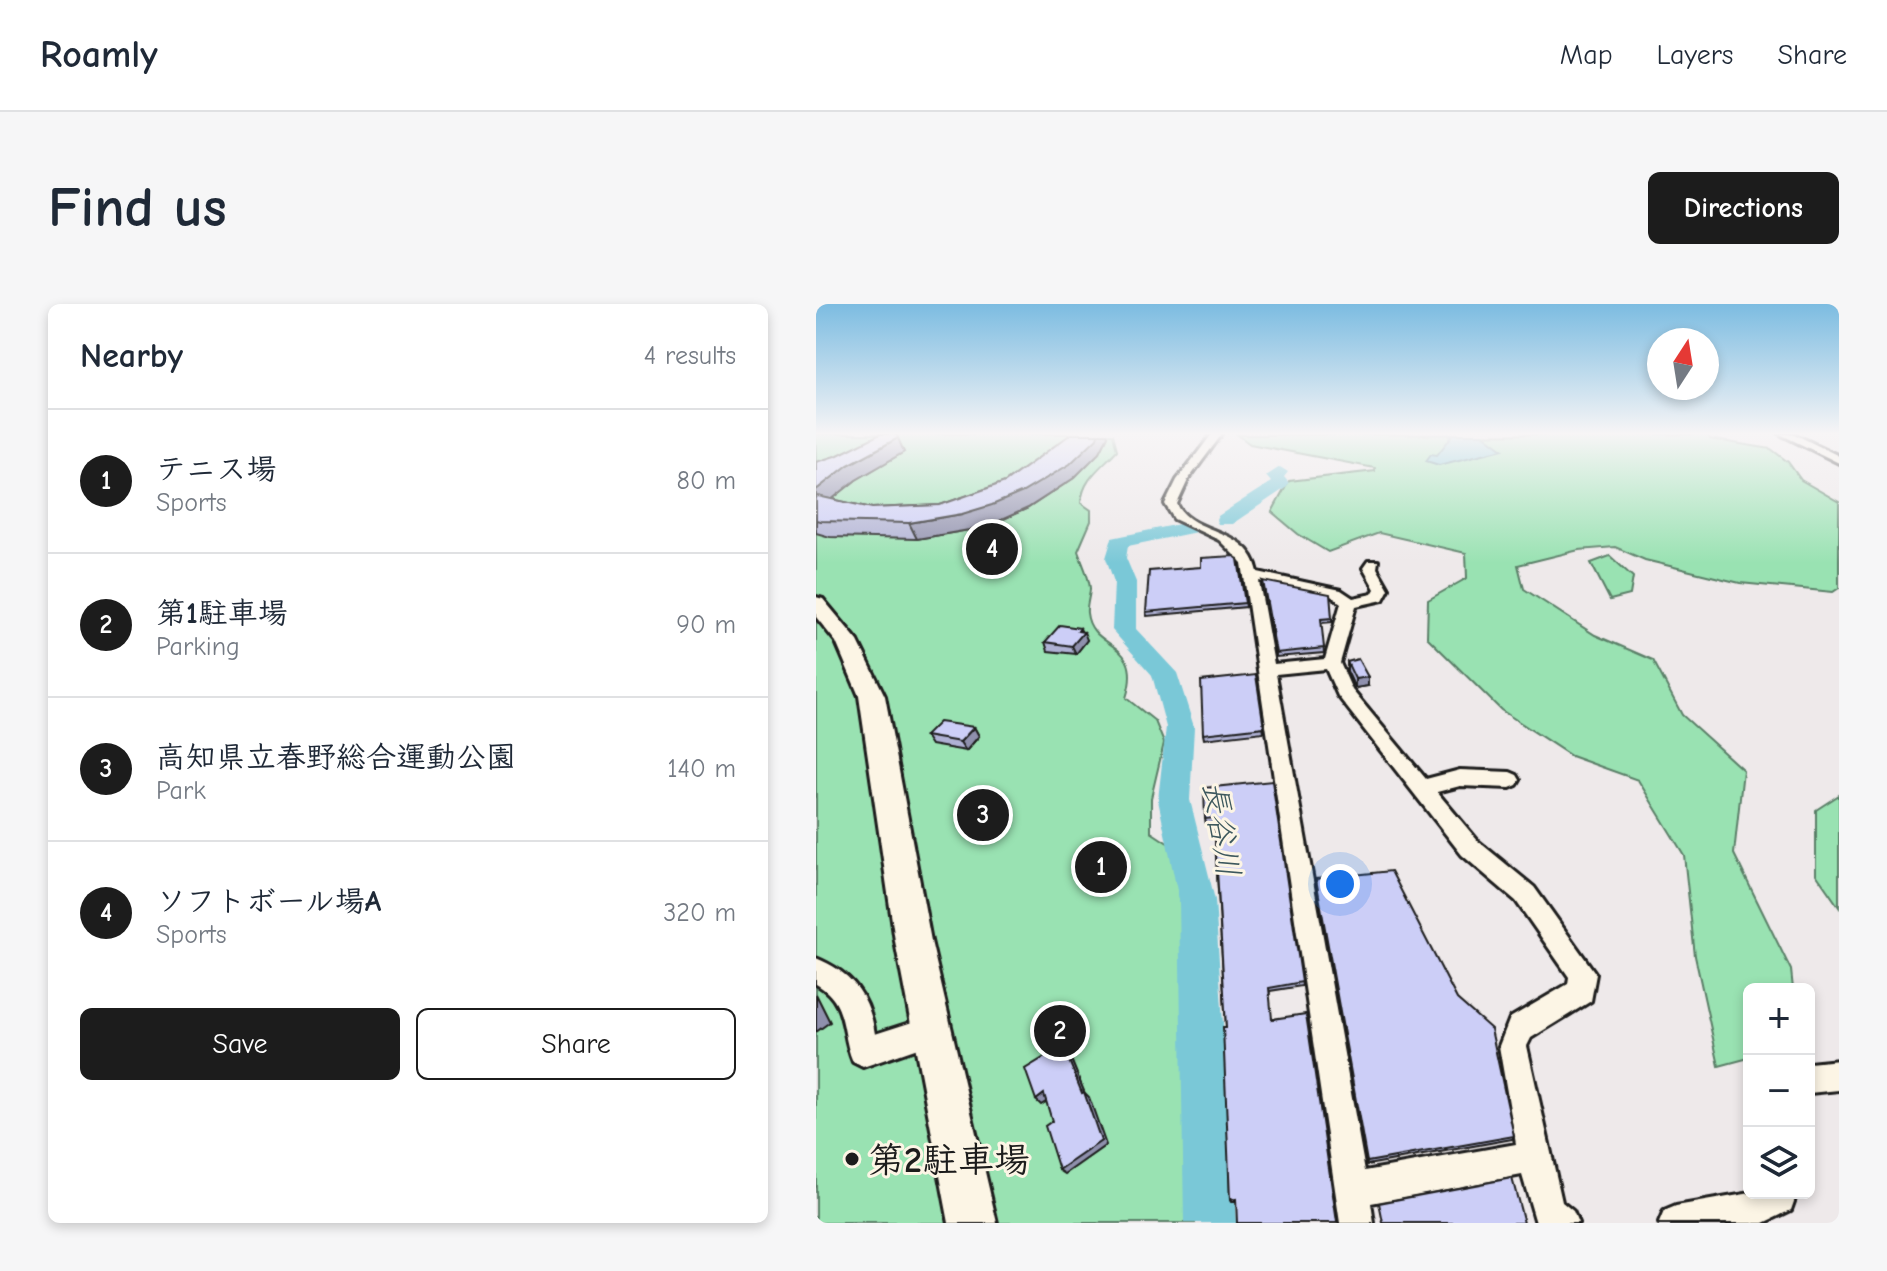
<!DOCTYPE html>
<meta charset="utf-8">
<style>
body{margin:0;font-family:"Comic Neue","Klee One",sans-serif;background:#f6f6f7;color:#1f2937}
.controls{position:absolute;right:24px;bottom:24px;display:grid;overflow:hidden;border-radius:12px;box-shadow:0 4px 12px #0003}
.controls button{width:72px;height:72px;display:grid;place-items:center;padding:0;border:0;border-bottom:2px solid #e0e1e3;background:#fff;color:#1f2937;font:40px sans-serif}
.compass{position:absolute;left:831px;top:24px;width:72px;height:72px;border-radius:50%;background:#fff;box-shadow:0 4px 12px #0003;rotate:12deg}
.you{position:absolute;left:524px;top:580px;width:28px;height:28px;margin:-20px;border:6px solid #fff;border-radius:50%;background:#1a73e8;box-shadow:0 0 0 12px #1a73e833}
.badge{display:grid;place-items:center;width:52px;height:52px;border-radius:50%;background:#1c1c1c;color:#fff;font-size:26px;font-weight:700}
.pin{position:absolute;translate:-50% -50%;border:4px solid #fff;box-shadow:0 2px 8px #0006}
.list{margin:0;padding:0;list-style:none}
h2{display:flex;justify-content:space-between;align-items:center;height:104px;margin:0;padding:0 32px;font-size:34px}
h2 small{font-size:26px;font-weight:400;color:#747a83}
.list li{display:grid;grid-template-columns:52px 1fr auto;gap:24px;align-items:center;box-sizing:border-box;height:144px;padding:0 32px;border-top:2px solid #e0e1e3}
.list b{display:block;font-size:30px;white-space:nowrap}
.list p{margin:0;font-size:26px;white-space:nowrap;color:#747a83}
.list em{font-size:26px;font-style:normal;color:#747a83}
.actions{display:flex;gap:16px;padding:24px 32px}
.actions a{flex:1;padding:18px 0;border:2px solid #1c1c1c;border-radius:12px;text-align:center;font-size:28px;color:#1c1c1c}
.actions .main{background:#1c1c1c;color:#fff}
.icon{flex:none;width:44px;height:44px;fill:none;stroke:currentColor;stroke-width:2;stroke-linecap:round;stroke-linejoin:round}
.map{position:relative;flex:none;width:1023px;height:919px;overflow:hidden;border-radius:12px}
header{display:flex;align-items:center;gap:48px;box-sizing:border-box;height:112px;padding:0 40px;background:#fff;border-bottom:2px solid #e0e1e3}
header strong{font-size:38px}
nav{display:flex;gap:44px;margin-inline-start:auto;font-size:28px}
.intro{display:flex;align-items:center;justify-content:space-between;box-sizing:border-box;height:192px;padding:0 48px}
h1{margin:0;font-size:56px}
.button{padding:20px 36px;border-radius:12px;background:#1c1c1c;color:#fff;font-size:28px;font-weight:700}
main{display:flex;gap:48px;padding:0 48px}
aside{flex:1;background:#fff;border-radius:12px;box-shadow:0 4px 12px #0003}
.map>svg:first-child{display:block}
.green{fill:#99e2b2;stroke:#5a7f67;stroke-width:2}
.water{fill:#7ac8d7;stroke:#54838c;stroke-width:2}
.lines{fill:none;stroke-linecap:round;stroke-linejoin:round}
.river{fill:#7ac8d7;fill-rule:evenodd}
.street-casing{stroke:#1c1c1c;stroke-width:6}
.secondary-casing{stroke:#1c1c1c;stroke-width:6}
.street{fill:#fcf5e5;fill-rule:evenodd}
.secondary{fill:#fcf5e5;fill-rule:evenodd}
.wall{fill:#afb1d4;stroke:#1c1c1c;stroke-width:2}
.shaded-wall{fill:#8f90ad;stroke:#1c1c1c;stroke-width:2}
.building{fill:#cccef7;stroke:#1c1c1c;stroke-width:2}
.poi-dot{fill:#1c1c1c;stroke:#fcf5e5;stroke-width:3}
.labels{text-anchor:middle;stroke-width:6;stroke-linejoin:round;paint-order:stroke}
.water-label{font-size:32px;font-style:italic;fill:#3d585d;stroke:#fcf5e5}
.near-poi-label{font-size:36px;font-weight:bold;fill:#1c1c1c;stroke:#fcf5e5;text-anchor:start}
</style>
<header>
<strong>Roamly</strong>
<nav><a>Map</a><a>Layers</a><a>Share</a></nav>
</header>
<div class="intro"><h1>Find us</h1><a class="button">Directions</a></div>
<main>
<aside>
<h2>Nearby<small>4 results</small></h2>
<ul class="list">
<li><span class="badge">1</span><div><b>テニス場</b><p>Sports</p></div><em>80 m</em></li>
<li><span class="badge">2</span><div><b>第1駐車場</b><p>Parking</p></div><em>90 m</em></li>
<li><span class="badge">3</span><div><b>高知県立春野総合運動公園</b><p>Park</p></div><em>140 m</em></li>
<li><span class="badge">4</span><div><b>ソフトボール場A</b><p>Sports</p></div><em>320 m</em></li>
</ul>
<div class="actions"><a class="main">Save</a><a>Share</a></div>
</aside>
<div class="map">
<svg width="1023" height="919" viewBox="0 0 1023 919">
<rect width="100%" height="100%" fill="#eee9ea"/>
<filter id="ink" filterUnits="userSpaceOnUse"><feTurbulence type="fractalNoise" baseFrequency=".0125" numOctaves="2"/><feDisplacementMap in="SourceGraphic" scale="16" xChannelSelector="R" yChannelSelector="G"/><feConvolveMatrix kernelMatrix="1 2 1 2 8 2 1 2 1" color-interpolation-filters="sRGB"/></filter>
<g filter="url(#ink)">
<path class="green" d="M 0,130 L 297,130 L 301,146 C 285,164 267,174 265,199 L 275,206 L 275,217 L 262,247 C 266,259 273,272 274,284 C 274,292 270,302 271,309 C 275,348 329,334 310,394 L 339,417 L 348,439 L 335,494 L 335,528 L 370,551 L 379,919 L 0,919 Z
M 891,130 L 894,135 L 955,145 L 972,158 L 985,176 L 1023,198 L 1023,284 L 1017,288 L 924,279 L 829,256 L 799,243 L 763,246 L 702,261 L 708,285 L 779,331 L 837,356 L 866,411 L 927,466 L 918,550 L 975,666 L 977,685 L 933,685 L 933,754 L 903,762 L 879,652 L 868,551 L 822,476 L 755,452 L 685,406 L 611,333 L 612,296 L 651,274 L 650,249 L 563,229 L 512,248 L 482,230 L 456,208 L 473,177 L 559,167 L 559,164 L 434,140 L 422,131 Z
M 794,252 L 817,273 L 814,291 L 794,296 L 775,259 Z
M 1023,491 L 1023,603 L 1000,570 L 1000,506 Z"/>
<path class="water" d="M 632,130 L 667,130 L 687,145 L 623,161 L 610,157 L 615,150 L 621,151 L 636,132 Z"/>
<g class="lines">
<path class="river" d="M 464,163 L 472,168 L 468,173 L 473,179 L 471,183 L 416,220 L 402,220 L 400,216 L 402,212 L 455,178 L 450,172 Z
M 378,217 L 385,219 L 387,223 L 385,227 L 312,242 L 310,254 L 320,278 L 320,325 L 361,369 L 378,423 L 374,496 L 399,596 L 420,919 L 368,919 L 363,596 L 342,496 L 350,423 L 336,371 L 296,326 L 298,278 L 290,254 L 296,234 Z"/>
<defs>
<path id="street" d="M 396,130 L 406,130 L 372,176 L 361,200 C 376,232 433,222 442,268 L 525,286 L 537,294 L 556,290 L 559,285 L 547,264 L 552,257 L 562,257 L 561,264 L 573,285 L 567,296 L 540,302 L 524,359 L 536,386 L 610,475 L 644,466 L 694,468 L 701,471 L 704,476 L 701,481 L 694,484 L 644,482 L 621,488 L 662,537 L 718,583 L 780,670 L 775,697 L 715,734 L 711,742 L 746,898 L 757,907 L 762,919 L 720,919 L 706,871 L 555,899 L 558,919 L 524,919 L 426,259 L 403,236 L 358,215 L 349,200 L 361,176 ZM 443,277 L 515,292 L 525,299 L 509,355 L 458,360 ZM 510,365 L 522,392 L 646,551 L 700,597 L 753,673 L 752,680 L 694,714 L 683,742 L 700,840 L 549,867 L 460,370 Z
M 964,130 L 978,130 L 1023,152 L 1023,159 Z
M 0,654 C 36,669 53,691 59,730 L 115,712 L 125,716 L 129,726 L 125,736 L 47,763 L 37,758 C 24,728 33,699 0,680 Z
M 1023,756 L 1023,786 L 993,789 L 993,759 Z
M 935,889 L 981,889 L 975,906 L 948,919 L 843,919 L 848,907 L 860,902 Z"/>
<path id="secondary" d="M 0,293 L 7,295 L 42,337 L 69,392 L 115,637 L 181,919 L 133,919 L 79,637 L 43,392 L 20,338 L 0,313 Z"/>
</defs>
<use href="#street" class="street-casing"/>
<use href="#secondary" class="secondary-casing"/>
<use href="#street" class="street"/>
<use href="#secondary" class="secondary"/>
</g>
<path class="wall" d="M 252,130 L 291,130 L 292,132 L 284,148 L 258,174 L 212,204 L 183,217 L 153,226 L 101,235 L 14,233 L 0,229 L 0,158 L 88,148 L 40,176 L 16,195 L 56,204 L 124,201 L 189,178 L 254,131 Z
M 422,255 L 430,303 L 331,312 L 330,308 L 385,263 Z
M 447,277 L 516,314 L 516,318 L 505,319 L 508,349 L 460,353 Z
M 265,327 L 271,336 L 260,350 L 232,347 L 229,338 Z
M 531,358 L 552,382 L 539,384 L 531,367 Z
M 440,371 L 448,428 L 388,435 L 387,430 Z
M 158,423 L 163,432 L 150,447 L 115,441 L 109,432 Z
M 456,477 L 486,682 L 454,687 L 420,898 L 415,898 L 414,896 L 410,723 L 398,519 L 390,520 L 389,515 Z
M 500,575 L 698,832 L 696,835 L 551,861 Z"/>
<path class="shaded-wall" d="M 282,130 L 291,130 L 292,132 L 284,148 L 258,174 L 212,204 L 183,217 L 153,226 L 101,235 L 93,219 L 146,210 Z
M 82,134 L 88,148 L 40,176 L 5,204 L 0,196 L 0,186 L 32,161 Z
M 264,324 L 266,330 L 268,328 L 271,336 L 260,350 L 256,342 L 262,327 Z
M 552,373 L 552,382 L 539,384 L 539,375 Z
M 158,423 L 163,432 L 150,447 L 144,438 Z
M 0,690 L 14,718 L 0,728 Z
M 247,742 L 252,748 L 270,792 L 268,788 L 273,793 L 290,841 L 249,870 L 243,866 Z
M 228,790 L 233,796 L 225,801 L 220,796 Z"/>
<path class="building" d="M 64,130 L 80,130 L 82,134 L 32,161 L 0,186 L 0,158 L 22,151 Z
M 255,130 L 282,130 L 281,134 L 254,160 L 207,188 L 176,201 L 146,210 L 93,219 L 4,217 L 0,216 L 0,193 L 2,192 L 56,204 L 124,201 L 189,178 Z
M 418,252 L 422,255 L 429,299 L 330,308 L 333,267 L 385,263 L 385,254 Z
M 447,277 L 514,290 L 516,314 L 505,315 L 508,344 L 460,349 Z
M 244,321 L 264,324 L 262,327 L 268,328 L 256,342 L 229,338 Z
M 542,355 L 552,373 L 539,375 L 531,358 Z
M 440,371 L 448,423 L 387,430 L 385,377 Z
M 123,418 L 158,423 L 144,438 L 109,432 Z
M 456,477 L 486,678 L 453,684 L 456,715 L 490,710 L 521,918 L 523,919 L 421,919 L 420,895 L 414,896 L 407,723 L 410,723 L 398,514 L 389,515 L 388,484 Z
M 575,567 L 641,695 L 675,725 L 698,832 L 551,858 L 500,575 Z
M 247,742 L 266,789 L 268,788 L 285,837 L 243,866 L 229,822 L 236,817 L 228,790 L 220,796 L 209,765 Z
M 696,874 L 708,919 L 567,919 L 563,899 Z"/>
</g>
<linearGradient id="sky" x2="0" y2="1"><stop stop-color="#7cbce1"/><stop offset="0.5" stop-color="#f7f5f6"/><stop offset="1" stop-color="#f7f5f6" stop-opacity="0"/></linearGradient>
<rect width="1023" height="259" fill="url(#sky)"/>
<circle class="poi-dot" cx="36" cy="855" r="8"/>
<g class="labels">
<g class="water-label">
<text transform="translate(406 525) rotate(81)" y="11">長谷川</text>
</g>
<g class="near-poi-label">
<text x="52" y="868">第2駐車場</text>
</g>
</g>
</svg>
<div class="controls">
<button>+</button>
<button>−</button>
<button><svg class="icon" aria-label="layers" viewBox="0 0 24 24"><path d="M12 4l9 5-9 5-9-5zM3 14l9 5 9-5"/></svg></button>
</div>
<svg class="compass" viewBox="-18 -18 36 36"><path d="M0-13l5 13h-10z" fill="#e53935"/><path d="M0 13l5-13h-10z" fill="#747a83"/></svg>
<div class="you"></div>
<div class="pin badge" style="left:285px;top:563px">1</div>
<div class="pin badge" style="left:244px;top:727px">2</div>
<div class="pin badge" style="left:167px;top:511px">3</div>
<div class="pin badge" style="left:176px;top:245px">4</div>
</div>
</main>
